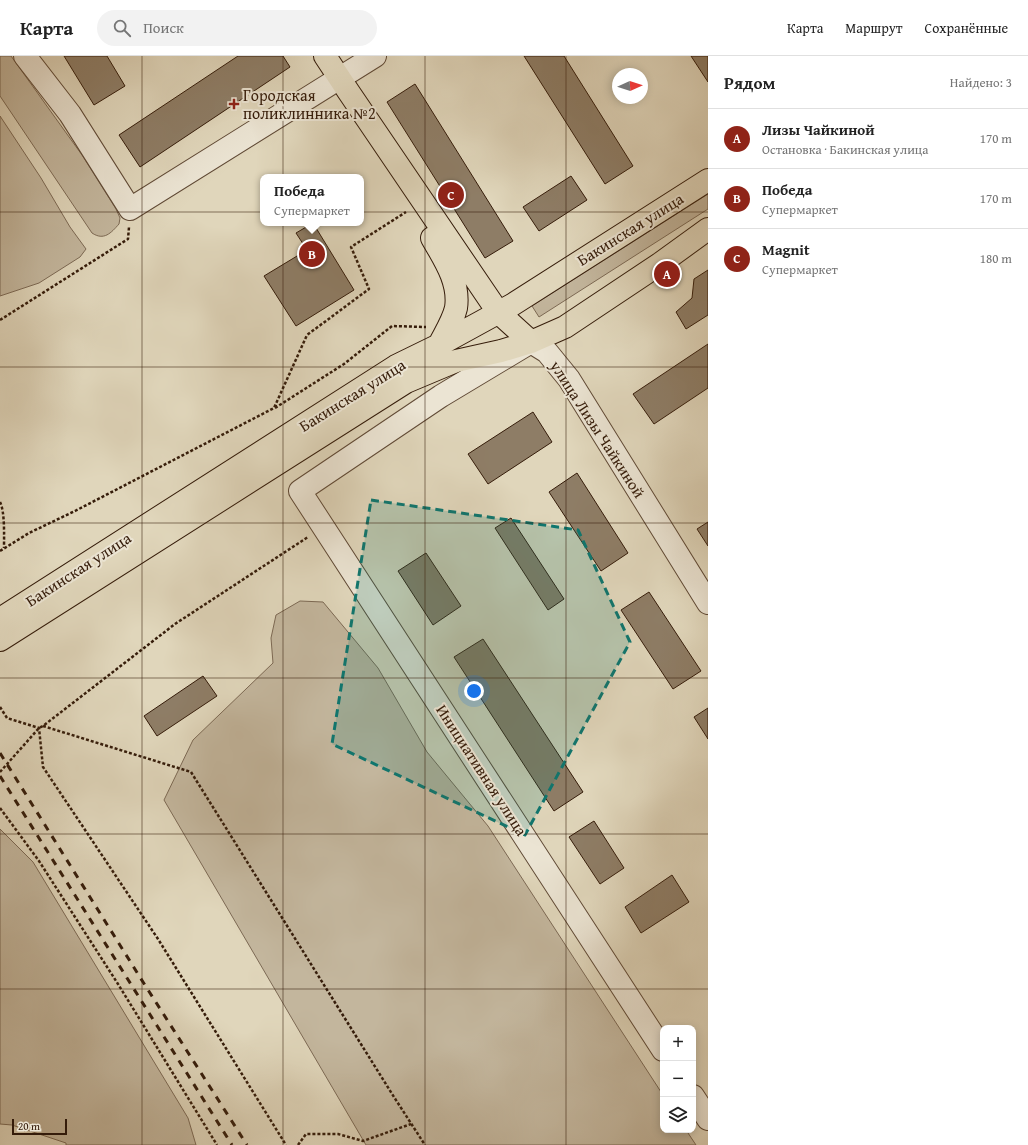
<!DOCTYPE html>
<html lang="ru">
<meta charset="utf-8">
<style>
body{margin:0;font-family:"Gentium Book Plus",serif;background:#f2f2f2;color:#222}
.controls{position:absolute;right:12px;bottom:12px;display:grid;overflow:hidden;border-radius:8px;box-shadow:0 2px 10px #0003}
.controls button{width:36px;height:36px;display:grid;place-items:center;padding:0;border:0;border-bottom:1px solid #e0e0e0;background:#fff;color:#222;font:20px sans-serif}
.compass{position:absolute;left:612px;top:12px;width:36px;height:36px;border-radius:50%;background:#fff;box-shadow:0 2px 10px #0003;rotate:87deg}
.scale{position:absolute;left:12px;bottom:10px;width:55px;box-sizing:border-box;padding-left:4px;border:2px solid #351c0a;border-top:0;font-size:11px;line-height:14px;white-space:nowrap;color:#351c0a;-webkit-text-stroke:3px #ebe4d3;paint-order:stroke}
.you{position:absolute;left:474px;top:635px;width:14px;height:14px;margin:-10px;border:3px solid #fff;border-radius:50%;background:#1a73e8;box-shadow:0 0 0 6px #1a73e833}
.badge{display:grid;place-items:center;width:26px;height:26px;border-radius:50%;background:#8f2418;color:#fff;font-size:13px;font-weight:700}
.pin{position:absolute;translate:-50% -50%;border:2px solid #fff;box-shadow:0 1px 4px #0006}
.popup{position:absolute;left:260px;top:118px;width:104px;height:52px;box-sizing:border-box;display:grid;place-content:center;border-radius:8px;background:#fff;filter:drop-shadow(0 1px 3px #0005);font-size:13px;white-space:nowrap;color:#767676}
.popup b{font-size:15px;color:#222}
.popup::after{content:'';position:absolute;left:50%;top:100%;margin-left:-8px;border:8px solid transparent;border-top-color:#fff}
.list{margin:0;padding:0;list-style:none}
h2{display:flex;justify-content:space-between;align-items:center;height:52px;margin:0;padding:0 16px;font-size:17px}
h2 small{font-size:13px;font-weight:400;color:#767676}
.list li{display:grid;grid-template-columns:26px 1fr auto;gap:12px;align-items:center;box-sizing:border-box;height:60px;padding:0 16px;border-top:1px solid #e0e0e0}
.list b{display:block;font-size:15px;white-space:nowrap}
.list p{margin:0;font-size:13px;white-space:nowrap;color:#767676}
.list em{font-size:13px;font-style:normal;color:#767676}
.icon{flex:none;width:22px;height:22px;fill:none;stroke:currentColor;stroke-width:2;stroke-linecap:round;stroke-linejoin:round}
.map{position:relative;flex:none;width:708px;height:1089px;overflow:hidden}
header{display:flex;align-items:center;gap:24px;box-sizing:border-box;height:56px;padding:0 20px;background:#fff;border-bottom:1px solid #e0e0e0}
header strong{font-size:19px}
nav{display:flex;gap:22px;margin-inline-start:auto;font-size:14px}
.search{width:280px;height:36px;background:#f2f2f2;display:flex;align-items:center;gap:10px;box-sizing:border-box;padding:0 14px;border-radius:22px;color:#767676;font-size:15px}
main{display:flex}
aside{flex:1;background:#fff}
.map>svg:first-child{display:block}
.green{fill:#c3b69d;stroke:#7c6954}
.building{fill:#8e7d66;stroke:#351c0a}
.lines{fill:none;stroke-linecap:round;stroke-linejoin:round}
.minor-casing{stroke:#604a36;stroke-width:24}
.major-casing{stroke:#351c0a;stroke-width:24}
.path{stroke:#351c0a;stroke-width:2.5;stroke-dasharray:3 2;stroke-linecap:butt}
.minor{stroke:#ebe4d3;stroke-width:22}
.major{stroke:#e0d6bb;stroke-width:22}
.rail{stroke:#351c0a;stroke-width:3;stroke-dasharray:7 7;stroke-linecap:butt}
.marked{fill:#0f766e;fill-opacity:0.2;stroke:#0f766e;stroke-width:3;stroke-dasharray:8 5;stroke-linejoin:round}
.grid{fill:none;stroke:#351c0a;stroke-width:1;stroke-opacity:0.55}
.poi-dot{fill:#8f2418;stroke:#ebe4d3;stroke-width:1.5}
.labels{text-anchor:middle;stroke-width:4;stroke-linejoin:round;paint-order:stroke}
.poi-label{font-size:16px;fill:#351c0a;stroke:#ebe4d3;text-anchor:start}
.street-label{font-size:16px;fill:#351c0a;stroke:#ebe4d3}
</style>
<header>
<strong>Карта</strong>
<div class="search"><svg class="icon" aria-label="search" viewBox="0 0 24 24"><circle cx="10" cy="10" r="6"/><path d="M15 15l6 6"/></svg>Поиск</div>
<nav><a>Карта</a><a>Маршрут</a><a>Сохранённые</a></nav>
</header>
<main>
<div class="map">
<svg width="708" height="1089" viewBox="0 0 708 1089">
<rect width="100%" height="100%" fill="#e0d6bb"/>
<filter id="stains"><feTurbulence type="fractalNoise" baseFrequency=".005" numOctaves="4"/><feColorMatrix values="0 0 0 0 .2 0 0 0 0 .09 0 0 0 0 .02 0 0 0 .5 -.17"/></filter>
<radialGradient id="worn" r=".72"><stop offset=".6" stop-color="#630" stop-opacity="0"/><stop offset="1" stop-color="#630" stop-opacity=".3"/></radialGradient>
<path class="green" d="M 0,0 L 11,0 L 82,99 L 116,153 L 120,162 L 119,168 C 111,177 104,185 92,177 L 0,40 Z
M 0,60 L 41,122 L 70,171 L 86,193 L 80,201 L 39,227 L 0,240 Z
M 708,138 L 708,153 L 539,261 L 532,250 Z
M 300,545 L 323,546 L 378,612 L 427,696 L 488,770 L 663,1039 L 663,1074 L 686,1074 L 696,1089 L 366,1089 L 164,744 L 193,684 L 273,607 L 271,582 L 276,559 Z
M 0,773 L 33,806 L 188,1062 L 196,1089 L 66,1089 L 66,1087 L 12,1069 L 0,1068 Z"/>
<path class="building" d="M 64,0 L 107,0 L 125,30 L 94,49 Z
M 238,0 L 283,0 L 290,11 L 140,111 L 119,79 Z
M 524,0 L 564,0 L 633,110 L 605,128 Z
M 691,0 L 708,0 L 708,26 Z
M 415,28 L 513,185 L 485,202 L 387,46 Z
M 571,120 L 587,144 L 539,175 L 523,151 Z
M 313,167 L 354,234 L 296,270 L 264,220 L 307,194 L 296,177 Z
M 708,214 L 708,259 L 686,273 L 676,256 L 692,242 L 694,223 Z
M 708,288 L 708,332 L 654,368 L 633,338 Z
M 533,356 L 552,386 L 488,428 L 468,398 Z
M 577,417 L 628,497 L 601,515 L 549,436 Z
M 511,462 L 564,543 L 548,554 L 495,472 Z
M 708,466 L 708,490 L 697,473 Z
M 426,497 L 461,550 L 433,569 L 398,515 Z
M 649,536 L 701,615 L 673,633 L 621,554 Z
M 483,583 L 583,736 L 554,755 L 454,601 Z
M 203,620 L 217,640 L 157,680 L 144,660 Z
M 708,652 L 708,683 L 694,661 Z
M 594,765 L 624,812 L 600,828 L 569,781 Z
M 672,819 L 689,846 L 641,877 L 625,851 Z"/>
<g class="lines">
<defs>
<path id="minor" d="M 25,0 L 70,58 L 130,153 L 375,0
M 663,994 L 300,435 L 441,340 L 531,286 L 547,296 L 569,323 L 708,547
M 693,1040 L 708,1063"/>
<path id="major" d="M 325,0 L 348,35 L 498,256 L 531,286
M 432,182 C 444,203 460,226 456,252 C 453,265 445,277 439,289
M 0,563 L 396,310 L 439,289 L 512,249 L 708,124
M 0,584 L 406,326 L 456,305 L 501,295 L 531,286 L 565,271 L 661,207 L 708,173"/>
</defs>
<use href="#minor" class="minor-casing"/>
<use href="#major" class="major-casing"/>
<path class="path" d="M 0,264 L 128,183 L 129,171
M 275,352 L 344,308 L 392,270 L 426,271
M 0,446 C 5,456 4,480 4,492
M 0,495 L 29,477 L 75,455 L 274,352 L 307,279 L 369,233 L 351,191 L 406,156
M 0,651 L 7,662 L 39,672 L 43,711 L 158,883 L 286,1089
M 43,670 L 191,716 L 394,1041 L 425,1089
M 0,716 L 39,672 L 43,670 L 175,568 L 308,481
M 0,752 L 39,805 L 118,928 L 217,1089
M 298,1089 L 306,1078 L 338,1078 L 363,1085 L 411,1068"/>
<use href="#minor" class="minor"/>
<use href="#major" class="major"/>
<path class="rail" d="M 0,697 L 143,926 L 247,1089
M 0,720 L 232,1089"/>
</g>
<path class="marked" d="M 371,444 L 578,474 L 630,586 L 525,779 L 332,688 Z"/>
<path class="grid" d="M 142,0 L 142,1089M 283,0 L 283,1089M 425,0 L 425,1089M 566,0 L 566,1089M 0,156 L 708,156M 0,311 L 708,311M 0,467 L 708,467M 0,622 L 708,622M 0,778 L 708,778M 0,933 L 708,933"/>
<path class="poi-dot" d="M232 42h4v4h4v4h-4v4h-4v-4h-4v-4h4z"/>
<g class="labels">
<g class="poi-label">
<text x="243" y="45">Городская<tspan x="243" dy="18">поликлинника №2</tspan></text>
</g>
<g class="street-label">
<text transform="translate(630 173) rotate(-32)" y="6">Бакинская улица</text>
<text transform="translate(352 339) rotate(-32)" y="6">Бакинская улица</text>
<text transform="translate(598 373) rotate(57)" y="6">улица Лизы Чайкиной</text>
<text transform="translate(78 513) rotate(-33)" y="6">Бакинская улица</text>
<text transform="translate(482 714) rotate(57)" y="6">Инициативная улица</text>
</g>
</g>
<rect width="100%" height="100%" filter="url(#stains)"/>
<rect width="100%" height="100%" fill="url(#worn)"/>
</svg>
<div class="controls">
<button>+</button>
<button>−</button>
<button><svg class="icon" aria-label="layers" viewBox="0 0 24 24"><path d="M12 4l9 5-9 5-9-5zM3 14l9 5 9-5"/></svg></button>
</div>
<svg class="compass" viewBox="-18 -18 36 36"><path d="M0-13l5 13h-10z" fill="#e53935"/><path d="M0 13l5-13h-10z" fill="#767676"/></svg>
<div class="scale">20 m</div>
<div class="you"></div>
<div class="pin badge" style="left:667px;top:218px">A</div>
<div class="pin badge" style="left:312px;top:198px">B</div>
<div class="popup"><b>Победа</b>Супермаркет</div>
<div class="pin badge" style="left:451px;top:139px">C</div>
</div>
<aside>
<h2>Рядом<small>Найдено: 3</small></h2>
<ul class="list">
<li><span class="badge">A</span><div><b>Лизы Чайкиной</b><p>Остановка · Бакинская улица</p></div><em>170 m</em></li>
<li><span class="badge">B</span><div><b>Победа</b><p>Супермаркет</p></div><em>170 m</em></li>
<li><span class="badge">C</span><div><b>Magnit</b><p>Супермаркет</p></div><em>180 m</em></li>
</ul>
</aside>
</main>
